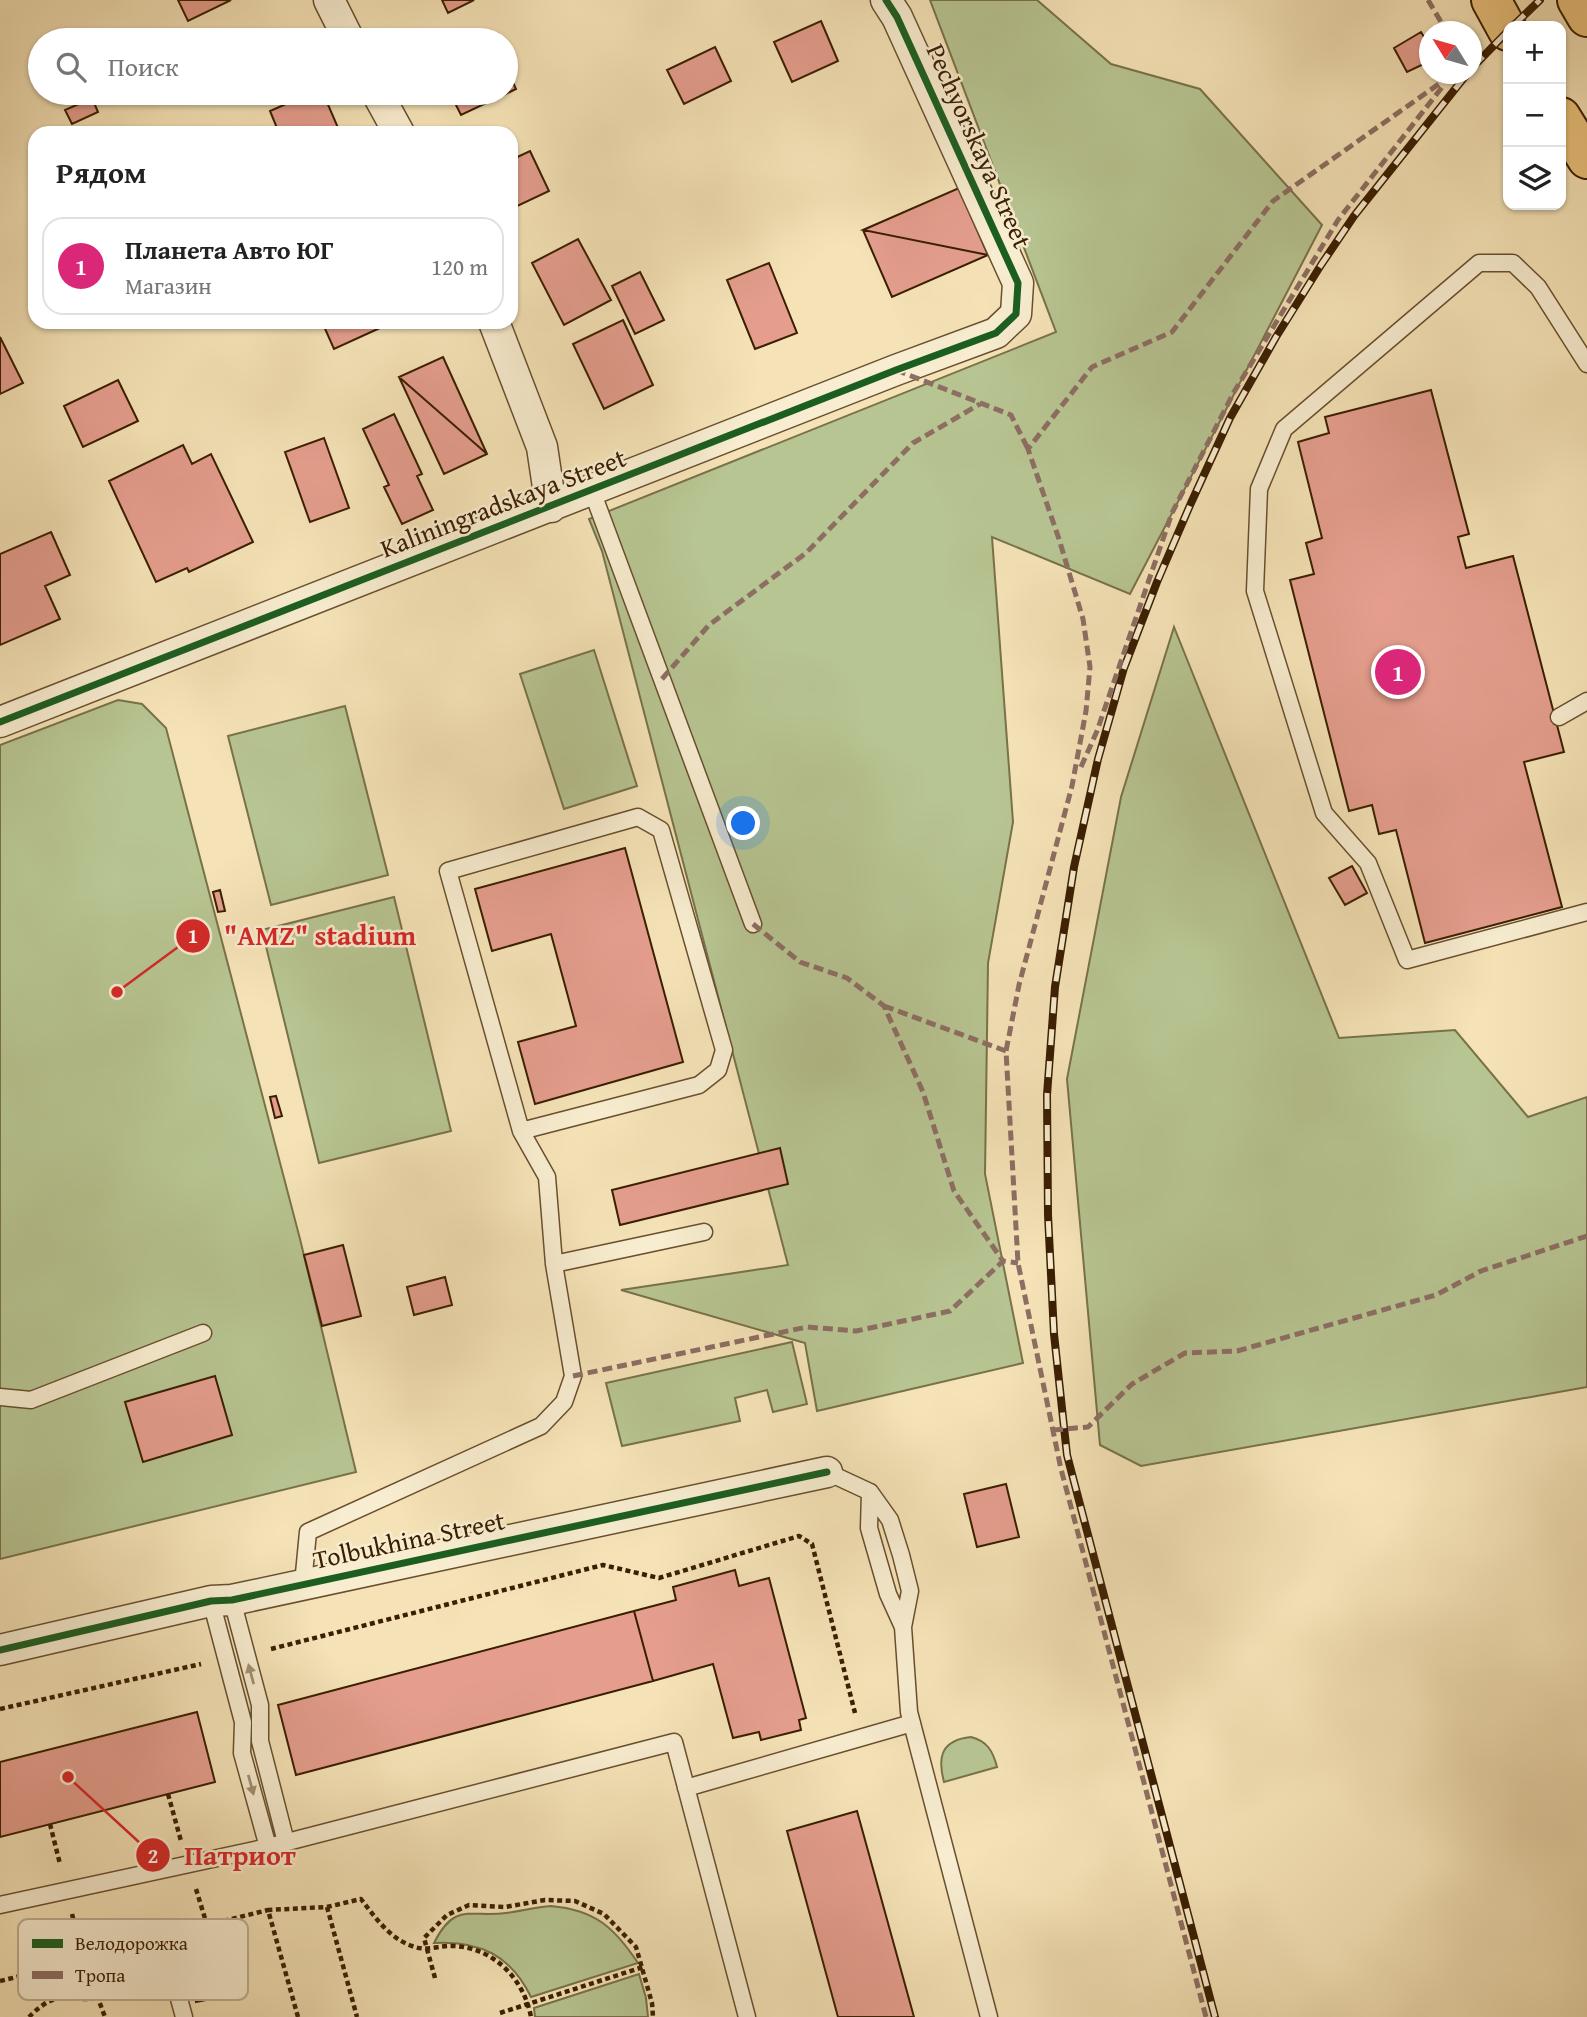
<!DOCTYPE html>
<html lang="ru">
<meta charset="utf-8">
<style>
body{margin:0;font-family:"Gentium Book Plus",serif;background:#f2f2f2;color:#222}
.controls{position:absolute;right:21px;top:21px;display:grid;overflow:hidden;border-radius:14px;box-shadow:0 2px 5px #0004}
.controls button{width:63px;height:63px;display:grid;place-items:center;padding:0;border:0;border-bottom:2px solid #e0e0e0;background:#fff;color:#222;font:35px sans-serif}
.compass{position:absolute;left:1419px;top:21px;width:63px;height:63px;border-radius:50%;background:#fff;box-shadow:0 2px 5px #0004;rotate:307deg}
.you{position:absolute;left:744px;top:824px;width:24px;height:24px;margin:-18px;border:5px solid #fff;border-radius:50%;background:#1a73e8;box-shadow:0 0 0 10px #1a73e833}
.badge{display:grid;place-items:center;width:46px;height:46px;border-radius:50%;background:#db2777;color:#fff;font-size:23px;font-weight:700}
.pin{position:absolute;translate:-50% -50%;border:4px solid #fff;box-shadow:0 2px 7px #0006}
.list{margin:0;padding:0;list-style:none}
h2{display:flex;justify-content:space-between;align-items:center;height:91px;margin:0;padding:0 28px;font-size:30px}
h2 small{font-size:23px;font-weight:400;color:#767676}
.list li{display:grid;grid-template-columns:46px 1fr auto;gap:21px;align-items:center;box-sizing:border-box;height:98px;margin:0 14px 14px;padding:0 14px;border:2px solid #e0e0e0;border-radius:21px}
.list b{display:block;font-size:26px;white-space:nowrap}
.list p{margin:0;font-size:23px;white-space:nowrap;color:#767676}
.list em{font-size:23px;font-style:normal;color:#767676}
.icon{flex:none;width:38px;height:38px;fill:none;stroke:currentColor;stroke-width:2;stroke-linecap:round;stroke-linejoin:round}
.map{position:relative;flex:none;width:1587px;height:2017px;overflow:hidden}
.search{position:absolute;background:#fff;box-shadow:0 2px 5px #0004;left:28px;top:28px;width:490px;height:77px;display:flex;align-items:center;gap:18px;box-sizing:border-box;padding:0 24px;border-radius:38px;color:#767676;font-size:26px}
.panel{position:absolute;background:#fff;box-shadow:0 2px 5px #0004;left:28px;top:126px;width:490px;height:203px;border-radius:21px}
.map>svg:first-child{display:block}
.green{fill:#b7c592;stroke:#78724a;stroke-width:2}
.building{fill:#e59e8e;stroke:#3a1e01;stroke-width:2}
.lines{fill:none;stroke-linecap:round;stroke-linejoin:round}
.lane-casing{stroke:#694f2e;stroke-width:19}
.street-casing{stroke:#694f2e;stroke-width:33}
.primary-casing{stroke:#3a1e01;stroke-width:42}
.path{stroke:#3a1e01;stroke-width:4.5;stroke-dasharray:5 3.5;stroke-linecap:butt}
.lane{stroke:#f8edd0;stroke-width:16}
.street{stroke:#f8edd0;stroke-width:30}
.primary{stroke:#eac27c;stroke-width:38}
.rail-casing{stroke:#3a1e01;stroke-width:8}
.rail{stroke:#f8edd0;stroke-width:5;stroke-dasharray:16;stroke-linecap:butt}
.quiet{stroke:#8d6e63;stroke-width:5;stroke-dasharray:10 5;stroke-linecap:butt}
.cycleway-casing{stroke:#f8edd0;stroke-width:11}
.cycleway{stroke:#1b5e20;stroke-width:7}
.oneway{fill:#a29073}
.labels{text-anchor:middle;stroke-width:5;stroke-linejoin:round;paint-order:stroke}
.street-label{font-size:26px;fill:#3a1e01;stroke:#f8edd0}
.key{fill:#f8edd0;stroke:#bfaf92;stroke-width:2}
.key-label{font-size:19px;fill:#3a1e01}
.leader{fill:none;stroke:#d62828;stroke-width:2.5}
.callout-dot{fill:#d62828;stroke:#f8edd0;stroke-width:2.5}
.mark-label{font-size:21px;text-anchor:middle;font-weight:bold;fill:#fff}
.callout-label{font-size:28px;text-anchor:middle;font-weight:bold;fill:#d62828;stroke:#f8edd0;stroke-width:5;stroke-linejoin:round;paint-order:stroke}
</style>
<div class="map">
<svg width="1587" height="2017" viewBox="0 0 1587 2017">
<rect width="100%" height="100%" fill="#f5e3b7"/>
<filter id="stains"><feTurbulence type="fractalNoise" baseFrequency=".00286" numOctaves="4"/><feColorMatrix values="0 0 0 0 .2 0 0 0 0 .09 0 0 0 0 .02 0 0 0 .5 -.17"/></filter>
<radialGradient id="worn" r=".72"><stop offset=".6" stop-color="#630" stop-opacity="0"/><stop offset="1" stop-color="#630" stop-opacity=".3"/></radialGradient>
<path class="green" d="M 930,0 L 1037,0 L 1111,64 L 1200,89 L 1322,225 L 1130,594 L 992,537 L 1013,822 L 988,963 L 985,1174 L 1023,1363 L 817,1411 L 805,1343 L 621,1290 L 788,1265 L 602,551 L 589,519 L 1056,332 Z
M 1174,627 L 1339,1038 L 1455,1030 L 1528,1117 L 1587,1097 L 1587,1387 L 1141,1466 L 1100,1445 L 1067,1079 L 1121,797 Z
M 594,650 L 637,786 L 564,809 L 520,674 Z
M 118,700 L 142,704 L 166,728 L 300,1239 L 356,1472 L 0,1559 L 0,745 Z
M 345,706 L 388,875 L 271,905 L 228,736 Z
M 394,897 L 451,1131 L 319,1163 L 262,930 Z
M 792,1342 L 807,1404 L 773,1412 L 767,1390 L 735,1398 L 740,1421 L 622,1446 L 606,1383 Z
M 971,1737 C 987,1741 993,1751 997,1767 L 944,1782 C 937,1756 942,1740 971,1737 Z
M 551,1906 C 595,1910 614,1927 638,1963 L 531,1997 C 511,1956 480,1940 434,1943 C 455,1901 471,1918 506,1913 C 521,1911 536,1907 551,1906 Z
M 639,1974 L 646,1998 L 648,2017 L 535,2017 L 534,2008 Z"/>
<path class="building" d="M 178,0 L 231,0 L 188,21 Z
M 442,0 L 474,0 L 448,13 Z
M 821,21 L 838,61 L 792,82 L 774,42 Z
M 1421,32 L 1430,47 L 1430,61 L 1407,72 L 1394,48 Z
M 715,47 L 731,81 L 684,104 L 667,70 Z
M 506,67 L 516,89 L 461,115 L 450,93 L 506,93 Z
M 311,93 L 323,93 L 339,130 L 333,133 L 279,133 L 270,111 Z
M 92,98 L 98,112 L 72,124 L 65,110 Z
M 530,151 L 549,191 L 511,209 L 511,160 Z
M 959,188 L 988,255 L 892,297 L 863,230 Z
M 959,188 L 988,255 L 863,230 Z
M 578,239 L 611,300 L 564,325 L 532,263 Z
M 769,263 L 797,333 L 755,349 L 727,280 Z
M 640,272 L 664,320 L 635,334 L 612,286 Z
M 623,320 L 653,385 L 604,409 L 573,344 Z
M 322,322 L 393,322 L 334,349 Z
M 0,337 L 23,383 L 0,394 Z
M 443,357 L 487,454 L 444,474 L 399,377 Z
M 443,357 L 487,454 L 399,377 Z
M 118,380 L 138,421 L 83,447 L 64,406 Z
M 1431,390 L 1469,534 L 1458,537 L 1466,568 L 1513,556 L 1564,752 L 1524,762 L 1562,907 L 1425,943 L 1396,830 L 1379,834 L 1372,805 L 1349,811 L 1290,580 L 1314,574 L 1306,543 L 1322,538 L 1298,442 L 1329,433 L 1325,417 Z
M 394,414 L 422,474 L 417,476 L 433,510 L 402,524 L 384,487 L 389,485 L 363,429 Z
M 324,438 L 349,508 L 310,522 L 285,452 Z
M 183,445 L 192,464 L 211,454 L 253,542 L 189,572 L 187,568 L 156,582 L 109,481 Z
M 51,532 L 70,575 L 45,586 L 60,619 L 0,645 L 0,554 Z
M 625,848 L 683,1062 L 535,1104 L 518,1042 L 576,1026 L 551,934 L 492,951 L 475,889 Z
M 1352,866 L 1367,893 L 1345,905 L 1329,878 Z
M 220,890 L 225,911 L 218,912 L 213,892 Z
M 276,1096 L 282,1116 L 275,1118 L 270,1097 Z
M 780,1148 L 788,1184 L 620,1225 L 612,1190 Z
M 343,1245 L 361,1316 L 322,1326 L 304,1255 Z
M 445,1277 L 452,1305 L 414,1315 L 407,1287 Z
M 215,1376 L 232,1435 L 143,1462 L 125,1402 Z
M 1006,1484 L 1019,1537 L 977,1547 L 964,1494 Z
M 735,1570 L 739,1586 L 769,1578 L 806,1718 L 799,1720 L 801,1730 L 761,1740 L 759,1732 L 733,1738 L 713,1664 L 653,1681 L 634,1611 L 676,1600 L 673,1587 Z
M 634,1611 L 653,1681 L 296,1775 L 278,1705 Z
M 197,1712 L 215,1782 L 0,1837 L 0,1762 Z
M 857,1811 L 914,2017 L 838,2017 L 787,1831 Z
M 230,1941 L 241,1993 L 196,2002 L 186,1951 Z"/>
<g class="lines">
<defs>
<path id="lane" d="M 1587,364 L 1538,287 L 1513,263 L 1479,263 L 1284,429 L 1259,489 L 1255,591 L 1324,813 L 1368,863 L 1407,960 L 1587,912
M 592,491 L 753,924
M 1559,717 L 1587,701
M 554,1264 L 704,1232
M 0,1397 L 31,1400 L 203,1333
M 827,1472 L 870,1492
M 870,1492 L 890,1520 L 901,1555 L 910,1591 L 903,1627 L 888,1594 L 869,1528 Z
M 303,1584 L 308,1532 L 541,1426 L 564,1402 L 573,1376 L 554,1264 L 547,1177 L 521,1131 L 448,871 L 638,817 L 661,830 L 724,1050 L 718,1070 L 699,1085 L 521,1131
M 232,1600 L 260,1705 L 260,1741 L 286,1842
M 211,1601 L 243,1722 L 242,1753 L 268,1847
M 903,1627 L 909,1712 L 989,2017
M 686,1788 L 912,1723
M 0,1905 L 268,1847 L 674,1742 L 747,2017
M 169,1962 L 184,2017"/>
<path id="street" d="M 329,0 L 349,40
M 377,93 L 399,133
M 494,322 L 542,447 L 551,507
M 0,722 L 896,370 L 996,333 L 1016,314 L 1018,283 L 897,17 L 886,0
M 0,1650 L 211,1601 L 232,1600 L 827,1472"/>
<path id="primary" d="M 1491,0 L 1508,31
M 1577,0 L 1587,17
M 1561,117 L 1587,159"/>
</defs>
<use href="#lane" class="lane-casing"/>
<use href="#street" class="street-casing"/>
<use href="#primary" class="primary-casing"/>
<path class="path" d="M 271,1649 L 603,1565 L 659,1578 L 799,1536 L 812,1544 L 855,1713
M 0,1709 L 201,1664
M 168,1794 L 181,1841
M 50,1824 L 60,1864
M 196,1889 L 207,1925
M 327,1907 L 357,2017
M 72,1914 L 84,1961 L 105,2017
M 175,1936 L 207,1925 L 268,1910
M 435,1978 L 424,1938 L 447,1915 L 469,1905 L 505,1907 L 545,1900 L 575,1901 L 604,1914 L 636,1947 L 652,2003 L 653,2017
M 0,1981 L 147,1946
M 500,2013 L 643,1967
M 29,2017 C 36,2010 46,2001 56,1999 C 74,1996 93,2004 110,1993 C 126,1982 134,1965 142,1949
M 298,2017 L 268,1910 L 327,1907 L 361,1899 C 375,1917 389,1938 412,1946 C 426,1952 440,1945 454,1946 C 494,1948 524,1979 531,2017"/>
<use href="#lane" class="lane"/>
<use href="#street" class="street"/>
<use href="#primary" class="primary"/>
<defs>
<path id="rail" d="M 1513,26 L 1540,0
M 1472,68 L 1508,31
M 1215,2017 L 1067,1455 L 1054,1334 L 1048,1215 L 1047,1095 L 1055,987 L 1074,867 L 1098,759 L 1124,668 L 1157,582 L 1191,503 L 1230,418 L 1276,337 L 1321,265 L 1354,216 L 1467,74"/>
</defs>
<use href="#rail" class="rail-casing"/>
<use href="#rail" class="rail"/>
<path class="quiet" d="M 1428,0 L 1447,32
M 896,370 L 1011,415 L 1028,449
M 662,679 L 709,625 L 806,553 L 913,443 L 980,404
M 1081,767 L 1097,731 L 1172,513 L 1234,392 L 1338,220 L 1443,86
M 753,924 L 800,962 L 847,978 L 884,1006 L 923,1092 L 954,1191 L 1003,1261
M 884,1006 L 1006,1051
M 573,1376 L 807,1327 L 856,1331 L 950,1311 L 1003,1261 L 1018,1263
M 1053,1430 L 1088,1427 L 1132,1384 L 1185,1353 L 1237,1351 L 1436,1295 L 1481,1271 L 1587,1236
M 1206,2017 L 1061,1469 L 1018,1263 L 1006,1051 L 1019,985 L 1072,786 L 1086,711 L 1090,667 L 1083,619 L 1059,539 L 1028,449 L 1092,367 L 1172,332 L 1273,201 L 1453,74"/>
<defs>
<path id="cycleway" d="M 0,722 L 896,370 L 996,333 L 1016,314 L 1018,283 L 897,17 L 886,0
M 0,1650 L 211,1601 L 232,1600 L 827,1472"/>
</defs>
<use href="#cycleway" class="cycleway-casing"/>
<use href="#cycleway" class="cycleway"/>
</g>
<defs><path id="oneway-solid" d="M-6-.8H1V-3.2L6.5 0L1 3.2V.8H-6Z" transform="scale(1.75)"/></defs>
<g class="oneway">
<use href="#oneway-solid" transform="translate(251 1674) rotate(-105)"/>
<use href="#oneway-solid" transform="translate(251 1785) rotate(75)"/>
</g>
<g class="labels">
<g class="street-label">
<text transform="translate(979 146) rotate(66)" y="9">Pechyorskaya Street</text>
<text transform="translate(503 503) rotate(-21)" y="9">Kaliningradskaya Street</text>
<text transform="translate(409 1540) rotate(-12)" y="9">Tolbukhina Street</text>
</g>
</g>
<rect x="18" y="1919" width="230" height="81" rx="10" class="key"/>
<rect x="32" y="1939" width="31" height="9" fill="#1b5e20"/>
<rect x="32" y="1971" width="31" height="8" fill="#8d6e63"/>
<g class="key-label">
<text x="75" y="1950">Велодорожка</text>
<text x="75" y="1982">Тропа</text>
</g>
<path class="leader" d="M117 992L193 936M68 1777L153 1855"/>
<g class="callout-dot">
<circle cx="117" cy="992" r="7"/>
<circle cx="68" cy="1777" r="7"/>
<circle cx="193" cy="936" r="18"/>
<circle cx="153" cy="1855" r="18"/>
</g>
<g class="mark-label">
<text x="193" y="943">1</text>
<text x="153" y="1863">2</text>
</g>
<g class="callout-label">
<text x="320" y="945">"AMZ" stadium</text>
<text x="240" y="1865">Патриот</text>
</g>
<rect width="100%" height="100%" filter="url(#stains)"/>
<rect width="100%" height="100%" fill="url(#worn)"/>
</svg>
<div class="controls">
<button>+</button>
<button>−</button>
<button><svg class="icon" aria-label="layers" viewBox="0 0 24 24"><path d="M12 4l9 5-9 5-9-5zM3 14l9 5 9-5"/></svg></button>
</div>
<svg class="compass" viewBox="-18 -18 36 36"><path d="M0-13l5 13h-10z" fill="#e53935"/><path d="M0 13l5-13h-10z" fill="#767676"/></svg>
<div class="you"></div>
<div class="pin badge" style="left:1398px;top:672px">1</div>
<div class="search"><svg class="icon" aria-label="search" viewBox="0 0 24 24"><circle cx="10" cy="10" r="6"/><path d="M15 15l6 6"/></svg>Поиск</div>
<section class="panel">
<h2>Рядом<small></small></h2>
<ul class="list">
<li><span class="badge">1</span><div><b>Планета Авто ЮГ</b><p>Магазин</p></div><em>120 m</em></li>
</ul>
</section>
</div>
